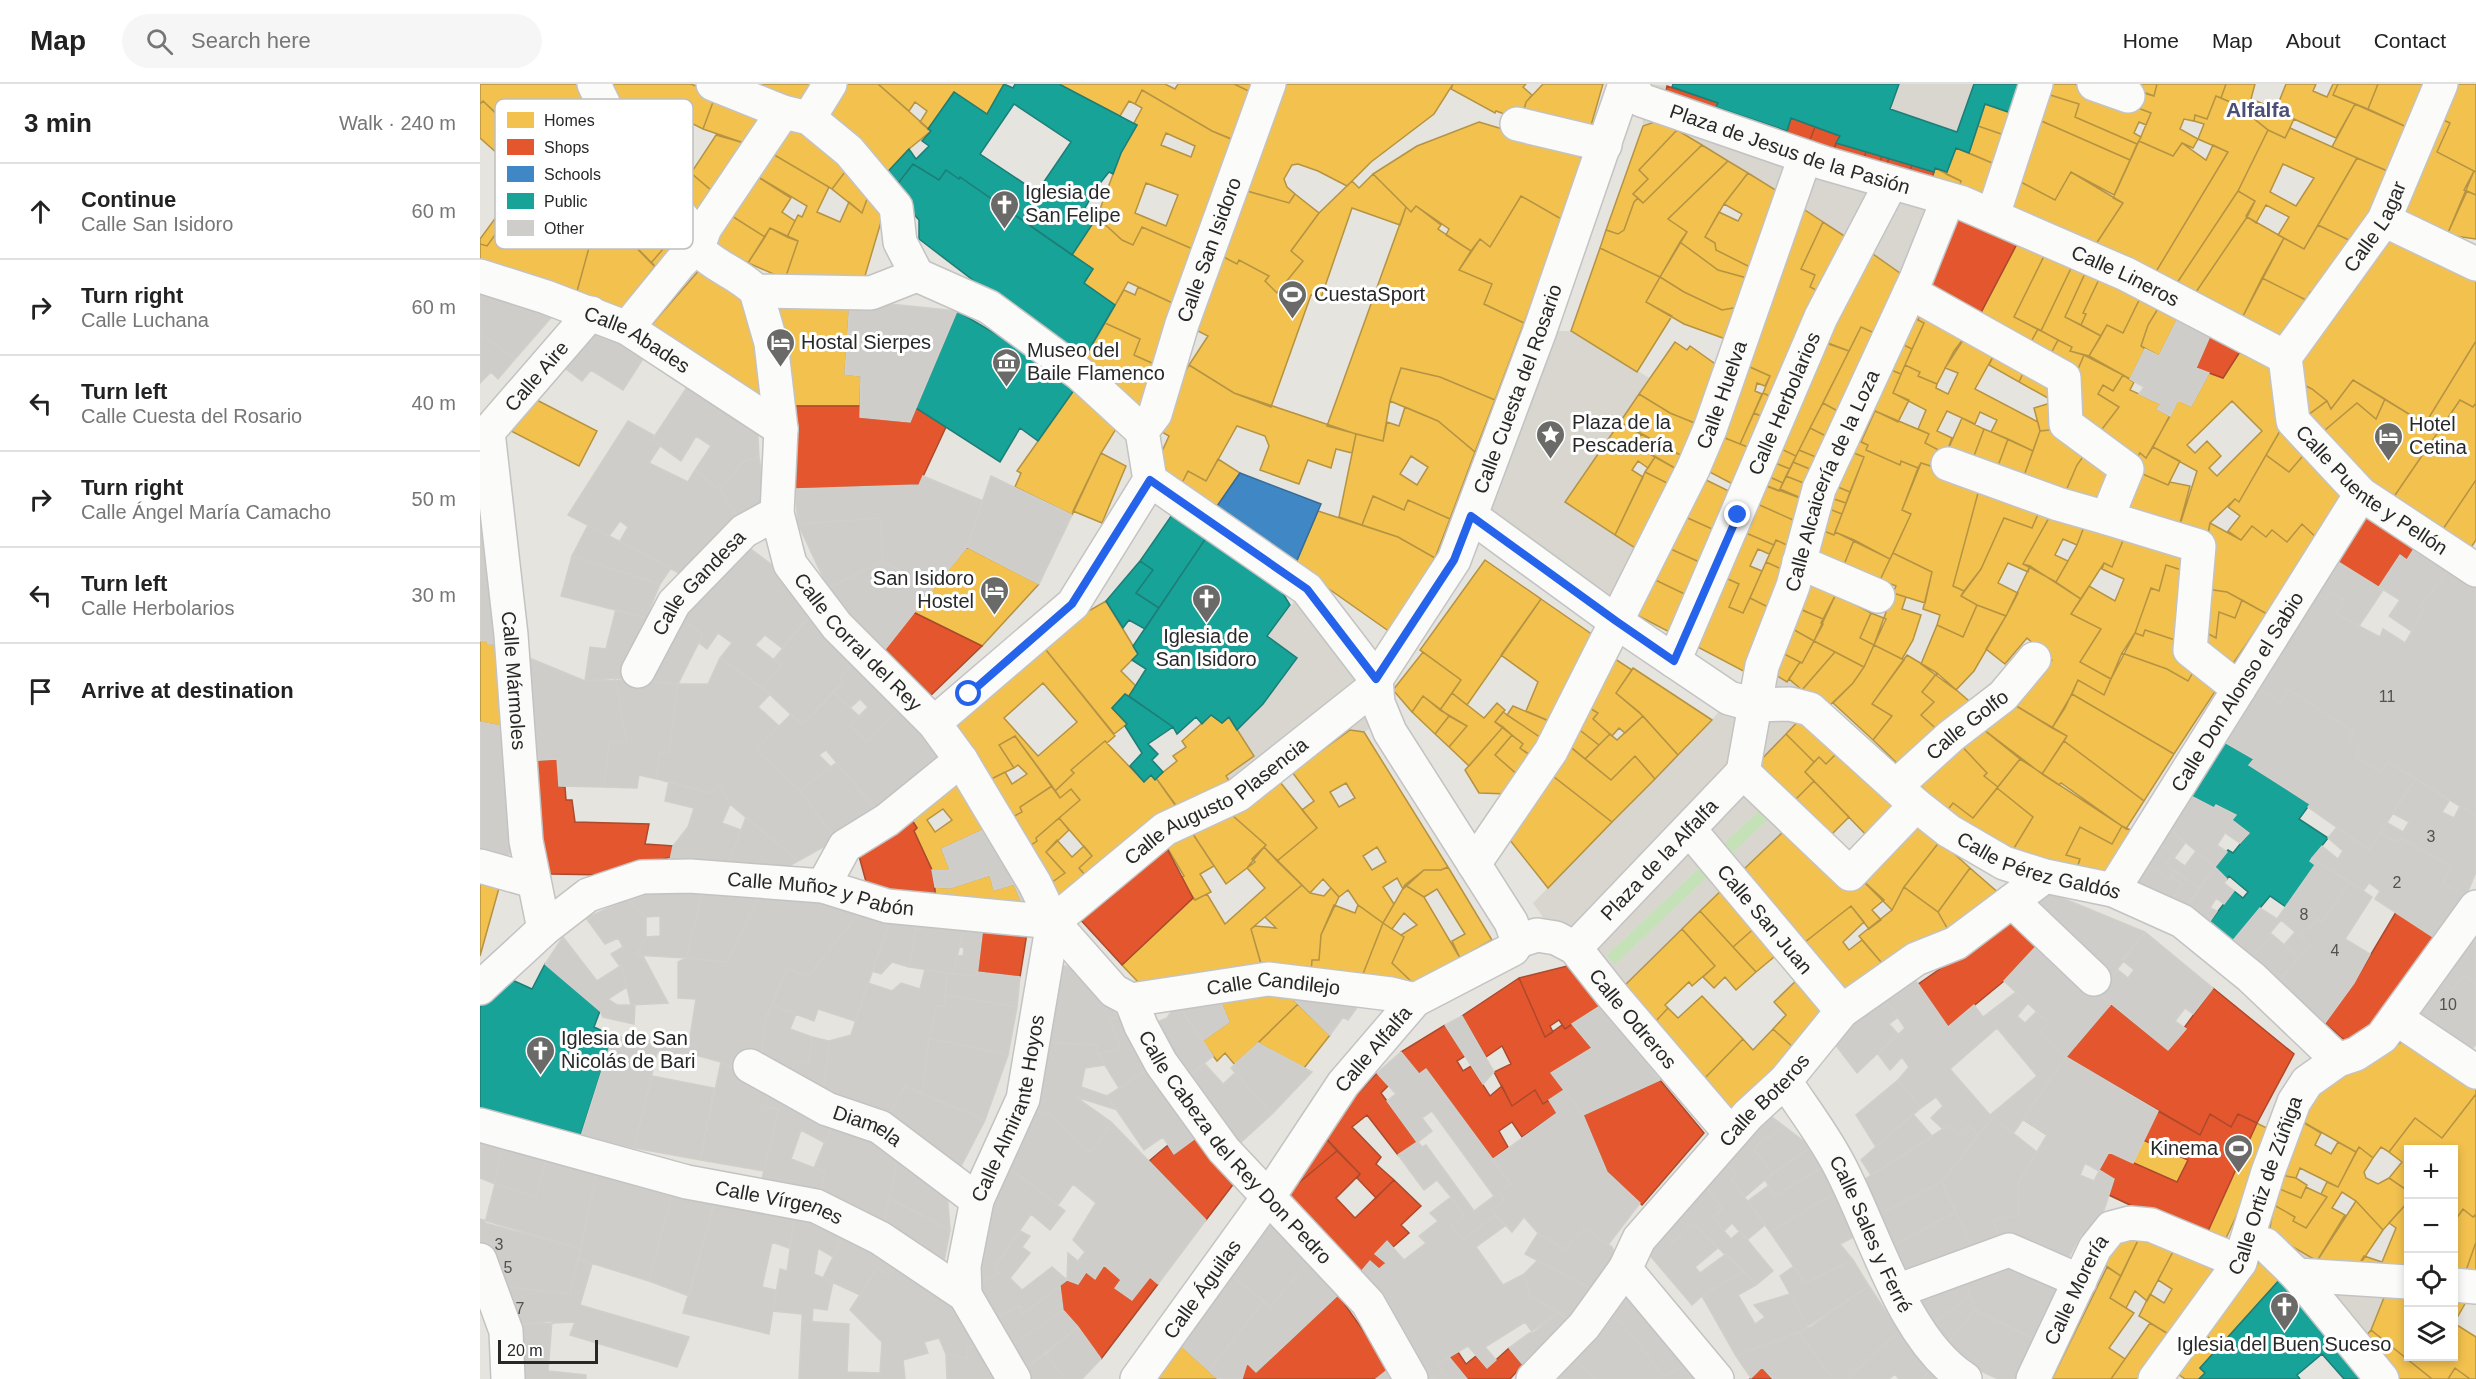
<!DOCTYPE html>
<meta charset="utf-8">
<style>
body{margin:0;font-family:Helvetica,sans-serif;background:#f6f6f6;color:#222}
.controls{position:absolute;right:18px;bottom:18px;display:grid;overflow:hidden;border-radius:0px;box-shadow:0 3px 9px #0003}
.controls button{width:54px;height:54px;display:grid;place-items:center;padding:0;border:0;border-bottom:2px solid #e0e0e0;background:#fff;color:#222;font:30px sans-serif}
.scale{position:absolute;left:18px;bottom:15px;width:100px;box-sizing:border-box;padding-left:6px;border:3px solid #282828;border-top:0;font-size:16px;line-height:21px;white-space:nowrap;color:#282828;-webkit-text-stroke:4px #fff;paint-order:stroke}
.stop{position:absolute;width:18px;height:18px;margin:-14px;border:4px solid #2563eb;border-radius:50%;background:#fff}
.stop.end{background:#2563eb;border-color:#fff;box-shadow:0 2px 6px #0008}
.list{margin:0;padding:0;list-style:none}
h2{display:flex;justify-content:space-between;align-items:center;height:78px;margin:0;padding:0 24px;font-size:26px}
h2 small{font-size:20px;font-weight:400;color:#767676}
.list li{display:grid;grid-template-columns:39px 1fr auto;gap:18px;align-items:center;box-sizing:border-box;height:96px;padding:0 24px;border-top:2px solid #e0e0e0}
.list b{display:block;font-size:22px;white-space:nowrap}
.list p{margin:0;font-size:20px;white-space:nowrap;color:#767676}
.list em{font-size:20px;font-style:normal;color:#767676}
.icon{flex:none;width:33px;height:33px;fill:none;stroke:currentColor;stroke-width:2;stroke-linecap:round;stroke-linejoin:round}
.map{position:relative;flex:none;width:1996px;height:1295px;overflow:hidden}
header{display:flex;align-items:center;gap:36px;box-sizing:border-box;height:84px;padding:0 30px;background:#fff;border-bottom:2px solid #e0e0e0}
header strong{font-size:28px}
nav{display:flex;gap:33px;margin-inline-start:auto;font-size:21px}
.search{width:420px;height:54px;background:#f6f6f6;display:flex;align-items:center;gap:15px;box-sizing:border-box;padding:0 21px;border-radius:33px;color:#767676;font-size:22px}
main{display:flex}
aside{flex:1;background:#fff}
.map>svg:first-child{display:block}
.green{fill:#c4e1b8}
.plaza{fill:#d8d6cf;fill-rule:evenodd}
.homes{fill:#f2c14e;stroke:#b59343;stroke-width:1.5;fill-rule:evenodd}
.shops{fill:#e4572e;stroke:#ac492c;stroke-width:1.5}
.schools{fill:#3f88c5;stroke:#386b96;stroke-width:1.5}
.public{fill:#17a398;stroke:#1c7e76;stroke-width:1.5;fill-rule:evenodd}
.building{fill:#cfcdc9;stroke:#d1cfca;stroke-width:1.5;fill-rule:evenodd}
.lines{fill:none;stroke-linecap:round;stroke-linejoin:round}
.street-casing{stroke:#c4c3c3;stroke-width:36}
.street{stroke:#fbfbfa;stroke-width:33}
.route{stroke:#2563eb;stroke-width:8}
.labels{text-anchor:middle;stroke-width:6;stroke-linejoin:round;paint-order:stroke}
.number-label{font-size:16px;fill:#525251}
.street-label{font-size:20px;fill:#282828;stroke:#fff}
.poi-label{font-size:20px;fill:#282828;stroke:#fff;text-anchor:start}
.neighbourhood-label{font-size:21px;font-weight:bold;fill:#4b4e76;stroke:#fff}
.key{fill:#fff;stroke:#bebebe;stroke-width:1.5}
.key-label{font-size:16px;fill:#282828}
</style>
<header>
<strong>Map</strong>
<div class="search"><svg class="icon" aria-label="search" viewBox="0 0 24 24"><circle cx="10" cy="10" r="6"/><path d="M15 15l6 6"/></svg>Search here</div>
<nav><a>Home</a><a>Map</a><a>About</a><a>Contact</a></nav>
</header>
<main>
<aside>
<h2>3 min<small>Walk · 240 m</small></h2>
<ul class="list">
<li><svg class="icon" aria-label="ahead" viewBox="0 0 24 24"><path d="M12 20V5M6 11l6-6 6 6"/></svg><div><b>Continue</b><p>Calle San Isidoro</p></div><em>60 m</em></li>
<li><svg class="icon" aria-label="right" viewBox="0 0 24 24"><path d="M7 20v-9h11M14 6l5 5-5 5"/></svg><div><b>Turn right</b><p>Calle Luchana</p></div><em>60 m</em></li>
<li><svg class="icon" aria-label="left" viewBox="0 0 24 24"><path d="M17 20v-9H6M10 6l-5 5 5 5"/></svg><div><b>Turn left</b><p>Calle Cuesta del Rosario</p></div><em>40 m</em></li>
<li><svg class="icon" aria-label="right" viewBox="0 0 24 24"><path d="M7 20v-9h11M14 6l5 5-5 5"/></svg><div><b>Turn right</b><p>Calle Ángel María Camacho</p></div><em>50 m</em></li>
<li><svg class="icon" aria-label="left" viewBox="0 0 24 24"><path d="M17 20v-9H6M10 6l-5 5 5 5"/></svg><div><b>Turn left</b><p>Calle Herbolarios</p></div><em>30 m</em></li>
<li><svg class="icon" aria-label="arrive" viewBox="0 0 24 24"><path d="M6 21V4h12l-3 4 3 4H6"/></svg><div><b>Arrive at destination</b></div></li>
</ul>
</aside>
<div class="map">
<svg width="1996" height="1295" viewBox="0 0 1996 1295">
<rect width="100%" height="100%" fill="#e6e4de"/>
<path class="green" d="M 1286,720 L 1294,730 L 1252,770 L 1243,760 Z
M 1225,778 L 1234,787 L 1135,881 L 1126,872 Z"/>
<path class="plaza" d="M 1169,0 L 1187,2 L 1185,12 L 1483,109 L 1427,194 L 1302,110 L 1180,36 L 1163,42 L 1161,16 Z
M 1419,0 L 1494,0 L 1477,48 L 1410,25 Z
M 1072,247 L 1091,247 L 1171,295 L 1086,418 L 1155,464 L 1147,536 L 1011,430 L 1011,424 Z
M 818,513 L 887,598 L 897,640 L 884,648 L 870,646 L 800,698 L 755,706 L 746,692 L 774,672 L 749,633 L 758,646 L 783,620 L 817,574 L 787,552 Z
M 1274,577 L 1307,597 L 1309,595 L 1336,618 L 1277,681 L 1314,736 L 1124,921 L 1053,819 L 1232,636 L 1269,590 ZM 1285,721 L 1294,730 L 1252,770 L 1243,760 ZM 1225,778 L 1234,787 L 1135,881 L 1126,872 Z
M 1789,1149 L 1837,1177 L 1909,1201 L 1891,1246 L 1881,1258 Z"/>
<path class="homes" d="M 0,0 L 105,0 L 120,31 L 73,61 L 61,47 L 53,52 L 38,39 L 32,44 L 3,17 L 0,20 Z
M 122,0 L 211,0 L 236,10 L 223,45 L 189,28 L 171,51 L 206,95 L 191,111 Z
M 258,0 L 339,0 L 324,23 Z
M 363,0 L 398,0 L 451,47 L 429,65 L 401,95 L 345,26 Z
M 398,0 L 524,0 L 507,30 L 474,8 L 448,45 L 440,38 L 447,27 L 435,18 L 429,27 Z
M 579,0 L 685,0 L 695,5 L 698,0 L 754,0 L 777,11 L 760,59 L 732,47 L 662,6 L 655,20 L 649,17 L 640,32 Z
M 754,0 L 781,0 L 777,11 Z
M 799,0 L 973,0 L 954,30 L 891,78 L 867,102 L 838,87 L 818,80 L 812,81 L 804,95 L 807,103 L 815,110 L 809,119 L 760,105 Z
M 973,0 L 1046,0 L 1043,3 L 1052,11 L 1046,18 L 1041,36 L 1016,27 L 1015,29 L 971,5 Z
M 1063,0 L 1123,0 L 1110,45 L 1044,26 L 1046,18 Z
M 1570,0 L 1595,0 L 1671,29 L 1666,41 L 1659,38 L 1654,49 L 1661,53 L 1657,60 L 1595,33 L 1599,20 L 1567,10 Z
M 1642,0 L 1677,0 L 1674,12 Z
M 1677,0 L 1746,0 L 1741,14 L 1736,12 L 1727,35 L 1715,31 L 1714,37 L 1704,35 L 1700,45 L 1718,55 L 1713,64 L 1702,59 L 1693,72 L 1659,57 L 1671,29 L 1653,22 L 1657,7 L 1674,12 Z
M 1746,0 L 1775,0 L 1771,15 L 1796,25 L 1806,0 L 1836,0 L 1833,7 L 1847,13 L 1853,0 L 1858,0 L 1853,11 L 1875,20 L 1856,54 L 1814,35 L 1805,54 L 1788,46 L 1757,21 L 1741,14 Z
M 1858,0 L 1898,0 L 1888,25 L 1853,11 Z
M 1898,0 L 1951,0 L 1931,45 L 1888,25 Z
M 1968,0 L 1996,0 L 1996,88 L 1957,68 L 1970,39 L 1954,32 Z
M 662,6 L 732,47 L 754,56 L 715,166 L 662,143 L 653,161 L 642,156 L 617,133 L 641,69 L 657,41 L 654,39 L 662,24 L 655,20 ZM 686,49 L 715,62 L 711,73 L 681,61 ZM 666,99 L 698,111 L 686,142 L 655,129 Z
M 236,10 L 286,31 L 264,59 L 223,45 Z
M 1567,10 L 1599,20 L 1595,33 L 1657,60 L 1650,76 L 1557,35 Z
M 1736,12 L 1757,21 L 1788,46 L 1758,107 L 1695,202 L 1674,191 L 1748,68 L 1718,55 L 1724,40 L 1714,37 L 1715,31 L 1727,35 Z
M 3,17 L 39,52 L 46,46 L 53,52 L 61,47 L 73,61 L 68,64 L 71,68 L 55,85 L 37,112 L 41,115 L 7,162 L 0,160 L 0,155 L 45,94 L 0,54 L 0,20 Z
M 1505,20 L 1534,30 L 1527,52 L 1498,42 Z
M 1875,20 L 1931,45 L 1912,89 L 1852,63 Z
M 1954,32 L 1970,39 L 1957,68 L 1994,87 L 1967,151 L 1913,127 Z
M 1557,35 L 1650,76 L 1634,111 L 1591,88 L 1575,116 L 1537,96 Z
M 1180,36 L 1197,46 L 1159,86 L 1168,95 L 1153,110 L 1158,114 L 1154,118 L 1144,146 L 1138,150 L 1126,146 L 1163,42 Z
M 307,37 L 371,80 L 352,105 L 286,66 Z
M 999,38 L 1096,67 L 1103,77 L 1083,136 L 1041,112 L 1010,163 L 1000,155 L 991,167 L 966,151 L 969,145 L 936,122 L 931,128 L 893,90 L 937,62 Z
M 1498,42 L 1527,52 L 1517,81 L 1489,69 Z
M 1810,44 L 1877,74 L 1824,165 L 1798,151 L 1809,133 L 1786,121 L 1776,139 L 1766,132 L 1775,117 L 1758,107 L 1788,46 L 1805,54 ZM 1803,80 L 1834,94 L 1816,122 L 1790,108 Z
M 1197,46 L 1222,61 L 1163,119 L 1153,110 L 1168,95 L 1159,86 Z
M 236,51 L 264,59 L 238,112 L 211,89 Z
M 1659,57 L 1693,72 L 1702,59 L 1726,76 L 1733,61 L 1748,68 L 1674,191 L 1614,163 L 1643,119 L 1633,114 Z
M 1222,61 L 1248,77 L 1188,135 L 1207,148 L 1180,193 L 1120,164 L 1126,146 L 1138,150 L 1144,146 L 1154,118 L 1158,114 L 1163,119 Z
M 1476,64 L 1517,81 L 1506,116 L 1478,107 L 1481,97 L 1466,90 Z
M 286,66 L 349,103 L 337,128 L 360,138 L 369,118 L 382,129 L 391,104 L 406,121 L 382,202 L 305,195 L 318,157 L 307,153 L 318,131 L 322,133 L 327,122 L 270,88 Z
M 1877,74 L 1912,89 L 1879,161 L 1838,141 Z
M 1248,77 L 1268,89 L 1244,120 L 1225,153 L 1235,159 L 1236,166 L 1272,184 L 1267,194 L 1238,186 L 1200,158 L 1207,148 L 1188,135 Z
M 371,80 L 391,104 L 382,129 L 352,105 Z
M 1455,84 L 1481,97 L 1478,107 L 1451,97 Z
M 1994,87 L 1996,88 L 1996,111 L 1984,106 Z
M 270,88 L 311,114 L 302,128 L 315,137 L 307,153 L 290,144 L 285,153 L 244,127 Z
M 1591,88 L 1643,119 L 1614,163 L 1527,123 L 1537,96 L 1575,116 Z
M 211,89 L 238,112 L 210,133 L 191,111 Z
M 1268,89 L 1302,110 L 1272,184 L 1236,166 L 1235,159 L 1225,153 L 1239,128 L 1258,137 L 1262,130 L 1244,120 Z
M 159,90 L 202,143 L 171,179 L 142,149 L 107,119 L 121,106 L 134,122 L 151,106 L 146,100 Z
M 893,90 L 926,123 L 920,141 L 872,124 L 841,214 L 831,211 L 791,323 L 754,309 L 709,281 L 728,252 L 706,241 L 736,169 L 757,180 L 759,176 L 789,192 L 785,197 L 797,209 L 823,177 L 811,167 L 839,129 L 872,97 L 879,104 Z
M 760,105 L 809,119 L 815,110 L 839,129 L 811,167 L 823,177 L 797,209 L 785,197 L 789,192 L 759,176 L 757,180 L 736,169 Z
M 1758,107 L 1775,117 L 1767,133 L 1714,211 L 1695,202 Z
M 1987,107 L 1996,111 L 1996,155 L 1967,151 Z
M 1041,112 L 1083,136 L 1044,239 L 1004,220 L 1012,200 L 979,186 L 1000,155 L 1010,163 Z
M 41,115 L 110,160 L 96,211 L 0,185 L 0,160 L 7,162 Z
M 936,122 L 961,141 L 958,145 L 991,167 L 979,186 L 1012,200 L 1004,220 L 1044,239 L 1015,316 L 960,293 L 921,284 L 910,317 L 903,357 L 847,342 L 926,123 L 931,128 Z
M 1319,122 L 1343,138 L 1321,185 L 1335,191 L 1330,203 L 1344,210 L 1301,317 L 1283,309 L 1290,292 L 1261,279 Z
M 244,127 L 285,153 L 268,179 L 229,159 Z
M 617,133 L 642,156 L 653,161 L 662,143 L 715,166 L 701,223 L 648,198 L 635,221 L 604,199 L 613,185 L 592,171 Z
M 1767,133 L 1804,154 L 1762,234 L 1714,211 Z
M 1343,138 L 1372,157 L 1344,210 L 1330,203 L 1335,191 L 1321,185 Z
M 1838,141 L 1879,161 L 1840,214 L 1830,208 L 1826,216 L 1782,194 L 1804,154 L 1824,165 Z
M 202,143 L 195,174 L 183,190 L 171,179 Z
M 290,144 L 318,157 L 305,195 L 268,179 Z
M 1906,147 L 1996,191 L 1996,257 L 1945,340 L 1873,296 L 1851,325 L 1847,317 L 1832,305 L 1814,296 L 1844,234 Z
M 113,149 L 133,163 L 142,149 L 175,182 L 141,228 L 96,211 Z
M 1539,156 L 1566,168 L 1534,233 L 1558,245 L 1547,265 L 1496,238 Z
M 1200,158 L 1238,186 L 1267,194 L 1259,223 L 1242,226 L 1204,208 L 1180,193 Z
M 1383,163 L 1427,194 L 1401,252 L 1381,243 L 1369,267 L 1340,256 Z
M 1120,164 L 1180,193 L 1166,218 L 1192,232 L 1157,288 L 1091,247 Z
M 1566,168 L 1594,178 L 1561,247 L 1534,233 Z
M 1594,178 L 1608,183 L 1585,233 L 1621,252 L 1609,272 L 1590,267 L 1592,263 L 1561,247 Z
M 1608,183 L 1622,189 L 1603,229 L 1606,230 L 1601,241 L 1585,233 Z
M 221,184 L 270,211 L 291,330 L 167,246 Z
M 1622,189 L 1663,208 L 1643,249 L 1627,241 L 1621,252 L 1601,241 L 1606,230 L 1603,229 Z
M 1180,193 L 1204,208 L 1242,226 L 1259,223 L 1251,257 L 1204,240 L 1166,218 Z
M 1782,194 L 1826,216 L 1806,256 L 1762,234 Z
M 658,203 L 701,223 L 683,284 L 654,271 L 660,255 L 625,239 L 644,206 L 655,211 Z
M 1663,208 L 1682,218 L 1668,241 L 1661,262 L 1665,265 L 1650,295 L 1609,272 L 1627,241 L 1643,249 Z
M 285,216 L 370,216 L 365,290 L 381,292 L 380,322 L 304,322 Z
M 1682,218 L 1702,226 L 1679,272 L 1661,262 L 1668,241 Z
M 1444,225 L 1487,250 L 1474,267 L 1457,300 L 1438,292 L 1440,288 L 1425,281 L 1444,239 L 1438,236 Z
M 1430,232 L 1444,239 L 1432,265 L 1418,258 Z
M 625,239 L 660,255 L 654,271 L 683,284 L 668,328 L 653,329 L 599,283 Z
M 1381,243 L 1401,252 L 1363,330 L 1343,319 Z
M 1558,245 L 1578,256 L 1568,275 L 1547,265 Z
M 1487,250 L 1516,267 L 1495,305 L 1558,338 L 1560,347 L 1553,367 L 1511,348 L 1517,336 L 1500,328 L 1495,340 L 1467,327 L 1457,347 L 1472,354 L 1466,370 L 1445,359 L 1449,350 L 1438,345 L 1446,326 L 1413,309 L 1425,281 L 1440,288 L 1438,292 L 1457,300 L 1456,304 L 1468,310 L 1478,289 L 1465,284 Z
M 1578,256 L 1592,263 L 1590,267 L 1604,271 L 1596,290 L 1568,275 Z
M 1996,257 L 1996,319 L 1993,323 L 1980,316 L 1911,417 L 1838,352 L 1877,319 L 1896,335 L 1905,315 L 1945,340 Z
M 1195,258 L 1207,266 L 1210,262 L 1241,284 L 1222,342 L 1190,329 L 1159,310 Z
M 1343,258 L 1369,267 L 1316,372 L 1297,363 Z
M 1418,258 L 1432,265 L 1421,290 L 1406,284 Z
M 1763,263 L 1775,269 L 1795,288 L 1804,340 L 1759,418 L 1755,415 L 1730,439 L 1727,454 L 1697,450 L 1717,387 L 1673,363 L 1698,316 L 1711,322 L 1729,289 L 1743,294 ZM 1752,317 L 1782,347 L 1737,392 L 1729,384 L 1741,372 L 1727,357 L 1715,369 L 1707,361 Z
M 1516,267 L 1545,285 L 1539,298 L 1509,281 Z
M 1604,271 L 1643,291 L 1633,307 L 1623,301 L 1618,310 L 1639,323 L 1616,353 L 1590,331 L 1596,290 Z
M 1261,279 L 1290,292 L 1285,302 L 1277,299 L 1275,307 L 1282,310 L 1260,360 L 1235,350 Z
M 709,281 L 754,309 L 876,350 L 872,369 L 856,365 L 851,384 L 828,376 L 819,400 L 780,386 L 789,362 L 785,352 L 757,342 L 726,397 L 708,387 L 701,401 L 678,385 L 677,378 L 689,352 L 675,344 Z
M 921,284 L 960,293 L 1015,316 L 995,368 L 958,337 L 910,317 Z
M 1406,284 L 1421,290 L 1413,309 L 1429,316 L 1418,338 L 1389,324 Z
M 1545,285 L 1575,301 L 1575,318 L 1539,298 Z
M 1643,291 L 1654,298 L 1650,306 L 1681,320 L 1677,325 L 1690,332 L 1666,374 L 1660,369 L 1654,380 L 1616,353 L 1639,323 L 1618,310 L 1623,301 L 1633,307 Z
M 1814,296 L 1832,305 L 1847,317 L 1824,334 Z
M 1873,296 L 1905,315 L 1896,335 L 1877,319 L 1838,352 L 1824,334 L 1847,317 L 1851,325 Z
M 599,299 L 641,337 L 621,369 L 592,431 L 535,403 L 541,389 L 537,387 Z
M 1283,309 L 1301,317 L 1292,337 L 1274,329 Z
M 1159,310 L 1190,329 L 1222,342 L 1206,374 L 1140,338 Z
M 49,312 L 117,347 L 99,382 L 31,347 Z
M 1980,316 L 1993,323 L 1996,319 L 1996,396 L 1961,448 L 1911,417 Z
M 1577,317 L 1580,345 L 1560,347 L 1554,324 Z
M 1343,319 L 1363,330 L 1350,354 L 1330,344 Z
M 925,323 L 958,337 L 995,368 L 970,435 L 928,416 L 924,426 L 893,412 L 882,441 L 859,433 L 876,350 L 903,357 L 907,338 L 919,342 ZM 931,372 L 948,383 L 937,401 L 920,390 Z
M 1395,327 L 1449,350 L 1445,359 L 1466,370 L 1460,385 L 1441,379 L 1438,384 L 1421,377 L 1420,381 L 1386,366 L 1388,361 L 1381,358 Z
M 1274,329 L 1292,337 L 1280,368 L 1260,360 Z
M 1482,334 L 1504,345 L 1491,380 L 1466,370 Z
M 1140,338 L 1161,350 L 1155,361 L 1175,373 L 1168,384 L 1158,377 L 1152,386 L 1163,393 L 1135,451 L 1085,418 Z
M 1804,340 L 1828,366 L 1809,388 L 1786,371 Z
M 1330,344 L 1352,355 L 1343,376 L 1319,366 Z
M 1504,345 L 1528,355 L 1515,390 L 1491,380 Z
M 1580,345 L 1610,363 L 1597,381 L 1582,416 L 1541,400 L 1560,347 Z
M 1161,350 L 1206,374 L 1200,387 L 1155,361 Z
M 1235,350 L 1280,368 L 1262,405 L 1222,384 Z
M 1372,353 L 1388,361 L 1386,366 L 1420,381 L 1421,377 L 1438,384 L 1422,426 L 1431,430 L 1410,475 L 1355,448 L 1384,373 L 1366,366 Z
M 1528,355 L 1553,367 L 1541,400 L 1515,390 Z
M 1297,363 L 1316,372 L 1310,385 L 1288,376 Z
M 1610,363 L 1638,383 L 1620,426 L 1582,416 L 1597,381 Z
M 1673,363 L 1700,377 L 1688,401 L 1658,388 L 1654,380 L 1660,369 L 1666,374 Z
M 1319,366 L 1343,376 L 1337,388 L 1313,378 Z
M 1366,366 L 1384,373 L 1370,408 L 1353,401 Z
M 1828,366 L 1870,415 L 1840,457 L 1822,440 L 1807,458 L 1792,446 L 1786,453 L 1772,442 L 1761,456 L 1748,447 L 1760,432 L 1748,423 L 1755,415 L 1759,418 L 1786,371 L 1809,388 Z
M 621,369 L 646,382 L 622,439 L 593,427 Z
M 1175,373 L 1200,387 L 1191,401 L 1165,388 Z
M 738,375 L 760,389 L 735,425 L 701,401 L 708,387 L 726,397 Z
M 1288,376 L 1310,385 L 1303,399 L 1283,390 Z
M 1313,378 L 1337,388 L 1331,402 L 1306,392 Z
M 1441,379 L 1501,398 L 1473,502 L 1484,507 L 1481,512 L 1497,521 L 1483,553 L 1457,541 L 1460,531 L 1443,525 L 1452,488 L 1413,469 L 1431,430 L 1422,426 Z
M 1165,388 L 1191,401 L 1155,464 L 1135,451 Z
M 1658,388 L 1688,401 L 1690,398 L 1710,402 L 1697,450 L 1639,431 Z
M 1283,390 L 1303,399 L 1299,407 L 1279,399 Z
M 1218,392 L 1259,412 L 1241,449 L 1201,431 Z
M 1306,392 L 1331,402 L 1328,417 L 1300,405 Z
M 1996,396 L 1996,456 L 1988,468 L 1961,448 Z
M 1501,398 L 1562,421 L 1552,444 L 1524,434 L 1501,485 L 1484,507 L 1473,502 Z
M 1279,399 L 1328,417 L 1322,440 L 1273,418 Z
M 1353,401 L 1370,408 L 1366,419 L 1348,413 Z
M 893,412 L 924,426 L 928,416 L 970,435 L 955,474 L 918,453 L 882,441 Z
M 1348,413 L 1366,419 L 1362,430 L 1344,423 Z
M 1273,418 L 1322,440 L 1313,464 L 1296,456 L 1294,461 L 1259,446 Z
M 1562,421 L 1574,425 L 1543,480 L 1550,482 L 1548,488 L 1528,479 L 1518,499 L 1538,509 L 1526,532 L 1497,521 L 1481,512 L 1501,485 L 1524,434 L 1552,444 Z
M 1344,423 L 1362,430 L 1354,451 L 1336,444 Z
M 1574,425 L 1607,435 L 1597,461 L 1583,455 L 1575,471 L 1588,477 L 1576,498 L 1543,480 Z
M 838,427 L 918,453 L 955,474 L 910,548 L 815,481 Z
M 1201,431 L 1241,449 L 1226,481 L 1186,463 Z
M 1607,435 L 1647,447 L 1632,483 L 1624,479 L 1601,515 L 1576,498 L 1597,461 Z
M 1730,439 L 1761,456 L 1772,442 L 1786,453 L 1792,446 L 1807,458 L 1822,440 L 1840,457 L 1787,530 L 1747,508 L 1720,504 Z
M 1336,444 L 1354,451 L 1355,448 L 1374,456 L 1363,483 L 1329,471 Z
M 1259,446 L 1294,461 L 1289,470 L 1278,465 L 1270,482 L 1282,487 L 1263,529 L 1249,523 L 1259,500 L 1237,490 Z
M 1647,447 L 1712,473 L 1711,489 L 1686,481 L 1679,507 L 1671,504 L 1655,549 L 1631,595 L 1600,578 L 1621,545 L 1591,530 L 1609,502 L 1635,517 L 1644,495 L 1622,485 L 1624,479 L 1632,483 Z
M 1296,456 L 1313,464 L 1308,488 L 1286,478 Z
M 1374,456 L 1410,475 L 1400,496 L 1363,483 Z
M 1184,462 L 1226,481 L 1213,514 L 1169,493 Z
M 487,463 L 559,500 L 502,562 L 433,528 Z
M 1413,469 L 1452,488 L 1445,519 L 1413,509 L 1416,502 L 1400,496 Z
M 1005,476 L 1061,515 L 987,621 L 972,609 L 981,596 L 940,566 Z
M 1286,478 L 1308,488 L 1294,526 L 1270,514 Z
M 1686,481 L 1711,489 L 1704,559 L 1665,546 L 1663,552 L 1655,549 L 1671,504 L 1679,507 Z
M 1550,482 L 1601,515 L 1591,530 L 1621,545 L 1600,578 L 1631,595 L 1624,611 L 1598,596 L 1585,624 L 1572,644 L 1533,620 L 1572,576 L 1547,554 L 1525,580 L 1506,565 L 1526,532 Z
M 1237,490 L 1259,500 L 1249,523 L 1263,529 L 1270,514 L 1294,526 L 1269,590 L 1210,559 Z
M 1169,493 L 1213,514 L 1197,552 L 1151,528 Z
M 1328,494 L 1356,510 L 1343,535 L 1315,523 Z
M 1720,504 L 1747,508 L 1762,516 L 1755,534 L 1739,528 L 1736,554 L 1725,548 Z
M 1413,509 L 1426,513 L 1422,525 L 1441,531 L 1433,556 L 1422,575 L 1394,561 Z
M 1356,510 L 1391,529 L 1380,554 L 1394,561 L 1384,583 L 1334,557 Z
M 1061,515 L 1113,551 L 1076,640 L 1046,627 L 1058,598 L 1021,571 Z
M 1762,516 L 1787,530 L 1752,581 L 1724,560 L 1725,548 L 1736,554 L 1739,528 L 1755,534 Z
M 626,517 L 658,570 L 641,587 L 656,602 L 649,612 L 645,610 L 632,624 L 647,640 L 634,650 L 558,556 Z
M 1497,521 L 1526,532 L 1494,587 L 1476,606 L 1441,580 L 1457,541 L 1483,553 Z
M 1316,523 L 1343,535 L 1341,539 L 1343,540 L 1334,557 L 1309,543 Z
M 1391,529 L 1406,535 L 1394,561 L 1380,554 Z
M 1309,543 L 1334,557 L 1322,579 L 1298,567 Z
M 1665,546 L 1704,559 L 1716,583 L 1708,597 L 1687,585 L 1642,569 L 1655,549 L 1663,552 Z
M 558,556 L 635,652 L 627,659 L 625,657 L 591,686 L 594,689 L 575,707 L 535,652 L 519,661 L 534,684 L 501,700 L 466,640 ZM 563,599 L 597,638 L 558,672 L 524,634 Z
M 0,557 L 7,557 L 8,560 L 21,560 L 30,644 L 0,638 Z
M 1334,557 L 1355,568 L 1322,606 L 1309,595 L 1320,578 L 1322,579 Z
M 1394,561 L 1424,576 L 1392,620 L 1412,632 L 1393,656 L 1353,619 L 1373,599 L 1384,583 Z
M 1298,567 L 1320,578 L 1307,598 L 1288,586 Z
M 943,568 L 981,596 L 960,626 L 943,612 L 932,628 L 913,606 Z
M 1355,568 L 1384,583 L 1373,599 L 1346,625 L 1322,606 Z
M 1642,569 L 1687,585 L 1708,597 L 1716,583 L 1740,600 L 1694,670 L 1592,610 L 1598,596 L 1624,611 Z
M 1129,571 L 1152,586 L 1136,609 L 1163,632 L 1145,649 L 1139,644 L 1132,652 L 1113,635 L 1118,629 L 1101,619 Z
M 1427,571 L 1457,589 L 1442,608 L 1454,618 L 1441,631 L 1463,651 L 1424,686 L 1393,656 L 1412,632 L 1392,620 Z
M 1153,584 L 1232,636 L 1198,671 L 1159,628 L 1136,609 Z
M 1457,589 L 1497,624 L 1463,651 L 1441,631 L 1454,618 L 1442,608 Z
M 972,609 L 1004,634 L 1017,619 L 1025,626 L 1015,638 L 1023,643 L 989,682 L 969,663 L 987,642 L 960,626 Z
M 1592,610 L 1694,670 L 1664,717 L 1584,657 L 1587,652 L 1572,644 Z
M 943,612 L 969,632 L 955,650 L 932,628 Z
M 1101,619 L 1118,629 L 1113,635 L 1130,650 L 1119,661 L 1092,640 Z
M 1533,620 L 1587,652 L 1562,690 L 1499,642 Z
M 1033,622 L 1076,640 L 1066,657 L 1027,631 Z
M 1023,628 L 1064,656 L 1052,673 L 1040,664 L 1043,660 L 1015,638 Z
M 731,631 L 742,639 L 749,633 L 774,672 L 746,692 L 755,706 L 703,731 L 676,694 L 697,677 L 693,672 L 706,663 L 702,657 Z
M 969,632 L 987,642 L 969,663 L 955,650 Z
M 1163,632 L 1198,671 L 1175,695 L 1155,672 L 1131,696 L 1105,675 L 1130,650 L 1137,656 Z
M 1323,632 L 1360,666 L 1346,680 L 1339,673 L 1334,678 L 1306,650 Z
M 1092,640 L 1119,661 L 1105,675 L 1083,657 Z
M 1499,642 L 1540,675 L 1518,703 L 1504,692 L 1507,689 L 1476,656 Z
M 1023,643 L 1032,651 L 1015,671 L 1040,693 L 1029,710 L 999,709 L 985,686 Z
M 870,646 L 884,648 L 968,783 L 961,786 L 944,786 L 923,805 L 917,794 L 903,803 L 914,820 L 903,839 L 878,821 L 868,806 L 859,813 L 843,795 L 830,809 L 797,777 L 837,744 L 822,726 L 834,717 L 812,688 ZM 866,699 L 875,714 L 859,723 L 850,708 ZM 897,763 L 906,778 L 892,786 L 883,772 Z
M 1306,650 L 1334,678 L 1325,688 L 1334,697 L 1314,717 L 1276,681 Z
M 1032,651 L 1043,660 L 1040,664 L 1056,675 L 1040,693 L 1015,671 Z
M 535,652 L 572,702 L 540,723 L 542,728 L 527,736 L 501,700 L 525,688 L 532,700 L 547,690 L 538,681 L 534,684 L 519,661 Z
M 1476,656 L 1507,689 L 1504,692 L 1518,703 L 1493,734 L 1473,719 L 1466,728 L 1433,694 Z
M 625,657 L 664,698 L 671,691 L 676,694 L 698,725 L 611,798 L 599,784 L 612,772 L 579,734 L 600,716 L 591,705 L 580,714 L 575,707 L 594,689 L 591,686 Z
M 1584,657 L 1664,717 L 1646,745 L 1581,699 L 1579,701 L 1562,690 Z
M 1086,659 L 1131,696 L 1155,672 L 1175,695 L 1132,738 L 1069,689 Z
M 1360,666 L 1423,723 L 1390,755 L 1325,688 L 1339,673 L 1346,680 Z
M 1540,675 L 1642,742 L 1632,760 L 1600,743 L 1586,771 L 1600,775 L 1595,790 L 1531,769 L 1553,733 L 1517,704 Z
M 477,687 L 514,741 L 462,765 L 470,786 L 452,786 L 434,747 L 437,744 L 426,727 ZM 463,725 L 472,736 L 455,748 L 447,736 Z
M 1069,689 L 1132,738 L 1068,804 L 1029,755 Z
M 1334,697 L 1369,733 L 1349,753 L 1314,717 Z
M 800,698 L 837,744 L 797,777 L 784,763 L 786,761 L 752,731 Z
M 572,702 L 580,714 L 591,705 L 600,716 L 556,754 L 557,757 L 541,768 L 527,736 L 542,728 L 540,723 Z
M 1517,704 L 1553,733 L 1531,769 L 1466,728 L 1473,719 L 1493,734 Z
M 752,731 L 786,761 L 772,775 L 775,778 L 746,800 L 707,741 Z
M 579,734 L 589,746 L 566,768 L 585,789 L 564,804 L 541,768 L 557,757 L 556,754 Z
M 1438,736 L 1460,757 L 1424,803 L 1412,826 L 1380,794 Z
M 707,741 L 734,782 L 720,790 L 731,808 L 715,816 L 700,794 L 704,792 L 682,755 Z
M 1642,742 L 1659,750 L 1628,796 L 1595,790 L 1600,775 L 1586,771 L 1600,743 L 1632,760 Z
M 1306,745 L 1368,806 L 1380,794 L 1404,816 L 1392,826 L 1401,836 L 1389,845 L 1371,822 L 1325,858 L 1263,786 Z
M 577,756 L 592,773 L 604,762 L 612,772 L 599,784 L 611,798 L 579,823 L 564,804 L 585,789 L 566,768 Z
M 1460,757 L 1490,784 L 1458,828 L 1424,803 Z
M 784,763 L 822,801 L 771,845 L 783,887 L 722,898 L 658,898 L 642,881 L 713,814 L 715,816 L 727,810 L 745,840 L 785,804 L 767,784 Z
M 968,783 L 1012,856 L 980,874 L 972,857 L 985,850 L 957,805 L 944,813 L 925,801 L 944,786 L 961,786 Z
M 1490,784 L 1521,811 L 1470,849 L 1458,828 Z
M 510,791 L 514,806 L 534,800 L 542,819 L 554,814 L 547,825 L 456,815 L 455,803 L 470,804 Z
M 0,792 L 21,797 L 0,872 Z
M 822,801 L 830,809 L 844,812 L 851,804 L 859,813 L 841,851 L 839,876 L 832,876 L 831,889 L 782,883 L 771,845 L 775,842 L 796,844 L 785,833 Z
M 925,801 L 944,813 L 980,874 L 934,900 L 912,879 L 924,853 L 921,851 L 937,841 L 924,829 L 912,845 L 903,839 Z
M 1245,803 L 1278,841 L 1253,863 L 1220,827 Z
M 1424,803 L 1458,828 L 1467,844 L 1407,885 L 1379,852 L 1412,826 Z
M 854,821 L 875,829 L 878,821 L 903,839 L 881,895 L 831,889 L 832,876 L 839,876 L 841,851 Z
M 1371,822 L 1384,838 L 1363,858 L 1369,866 L 1382,856 L 1407,885 L 1365,914 L 1320,862 Z
M 1220,827 L 1276,888 L 1256,906 L 1245,893 L 1234,904 L 1223,893 L 1235,882 L 1202,845 Z
M 903,839 L 924,853 L 912,879 L 934,900 L 881,895 Z
M 1278,841 L 1300,868 L 1276,888 L 1253,863 Z
M 1202,845 L 1235,882 L 1212,902 L 1209,898 L 1185,921 L 1188,924 L 1174,939 L 1143,903 Z
M 1320,893 L 1344,929 L 1316,966 L 1293,945 L 1306,931 L 1294,918 Z
M 806,908 L 818,920 L 755,981 L 745,969 L 737,977 L 722,957 L 749,938 L 740,916 Z
M 1222,912 L 1263,955 L 1224,995 L 1174,939 L 1188,924 L 1198,934 Z
M 818,920 L 850,951 L 824,984 L 778,959 Z
M 1293,945 L 1316,966 L 1254,1029 L 1224,995 L 1263,955 L 1273,966 Z
M 1930,953 L 1996,1002 L 1996,1010 L 1962,1054 L 1935,1034 L 1909,1068 L 1901,1063 L 1893,1074 L 1879,1063 L 1876,1068 L 1816,1034 L 1841,1005 Z
M 1586,973 L 1720,1051 L 1730,1030 L 1751,1043 L 1758,1030 L 1795,1048 L 1742,1163 L 1629,1111 L 1634,1095 L 1543,1035 Z
M 1996,1010 L 1996,1130 L 1993,1133 L 1983,1125 L 1974,1138 L 1974,1066 L 1928,1066 L 1928,1107 L 1909,1094 L 1922,1078 L 1909,1068 L 1935,1034 L 1962,1054 Z
M 1816,1034 L 1841,1049 L 1835,1061 L 1851,1070 L 1858,1058 L 1876,1068 L 1858,1103 L 1820,1084 L 1816,1094 L 1797,1090 Z
M 1879,1063 L 1893,1074 L 1884,1088 L 1886,1094 L 1898,1100 L 1909,1094 L 1928,1107 L 1928,1118 L 1903,1146 L 1876,1117 L 1862,1108 L 1852,1124 L 1865,1131 L 1837,1177 L 1789,1149 L 1794,1121 L 1815,1133 L 1813,1137 L 1826,1144 L 1847,1113 L 1841,1110 L 1847,1098 L 1858,1103 Z
M 1797,1090 L 1816,1094 L 1827,1101 L 1821,1114 L 1795,1103 Z
M 1795,1103 L 1821,1114 L 1826,1103 L 1847,1113 L 1826,1144 L 1813,1137 L 1815,1133 L 1794,1121 Z
M 1876,1117 L 1903,1146 L 1872,1192 L 1837,1177 Z
M 1928,1118 L 1928,1160 L 1923,1195 L 1872,1192 L 1884,1172 L 1902,1178 L 1916,1144 L 1909,1139 Z
M 1983,1125 L 1993,1133 L 1996,1132 L 1996,1158 L 1982,1198 L 1974,1196 L 1974,1138 Z
M 1631,1150 L 1661,1150 L 1641,1192 L 1616,1175 Z
M 1661,1150 L 1695,1164 L 1667,1217 L 1655,1207 L 1646,1224 L 1630,1214 Z
M 1996,1158 L 1996,1200 L 1982,1198 Z
M 1928,1160 L 1928,1187 L 1924,1186 Z
M 1695,1164 L 1737,1181 L 1690,1251 L 1659,1232 L 1670,1210 L 1684,1219 L 1692,1205 L 1678,1196 Z
M 1782,1174 L 1803,1192 L 1739,1263 L 1726,1251 Z
M 1627,1183 L 1641,1192 L 1630,1214 L 1654,1229 L 1629,1264 L 1645,1275 L 1631,1295 L 1572,1295 Z
M 1909,1201 L 1928,1202 L 1928,1272 L 1974,1272 L 1974,1239 L 1996,1253 L 1996,1295 L 1990,1295 L 1975,1284 L 1968,1295 L 1952,1295 L 1891,1246 Z
M 1974,1203 L 1994,1204 L 1974,1239 Z
M 1670,1239 L 1690,1251 L 1659,1295 L 1631,1295 Z
M 1891,1246 L 1952,1295 L 1910,1295 L 1881,1258 Z
M 1726,1251 L 1739,1263 L 1720,1284 L 1725,1289 L 1719,1295 L 1705,1295 L 1698,1290 Z
M 697,1258 L 738,1295 L 671,1295 Z
M 1975,1284 L 1990,1295 L 1968,1295 Z"/>
<path class="shops" d="M 1187,2 L 1238,19 L 1237,29 L 1185,12 Z
M 1311,34 L 1335,43 L 1328,61 L 1290,48 L 1293,42 L 1307,47 Z
M 1271,35 L 1293,42 L 1290,48 L 1269,41 Z
M 1335,43 L 1360,52 L 1352,69 L 1328,61 Z
M 1356,59 L 1386,67 L 1384,76 L 1352,69 Z
M 1386,67 L 1402,72 L 1399,81 L 1384,76 Z
M 1402,72 L 1409,74 L 1406,83 L 1399,81 Z
M 1409,74 L 1432,80 L 1429,90 L 1406,83 Z
M 1432,80 L 1454,88 L 1451,97 L 1429,90 Z
M 1476,130 L 1539,156 L 1496,238 L 1445,196 Z
M 1733,245 L 1763,263 L 1743,294 L 1716,284 Z
M 304,322 L 380,322 L 380,333 L 430,338 L 436,324 L 466,343 L 439,401 L 315,405 Z
M 1883,425 L 1937,460 L 1927,476 L 1920,471 L 1898,505 L 1850,473 Z
M 433,528 L 502,562 L 449,613 L 399,573 Z
M 77,675 L 79,702 L 85,703 L 86,716 L 92,716 L 95,738 L 169,740 L 165,760 L 193,762 L 191,773 L 127,791 L 71,790 L 60,778 L 46,677 Z
M 426,727 L 437,744 L 434,747 L 452,786 L 456,815 L 388,805 L 376,761 Z
M 682,755 L 713,814 L 642,881 L 598,833 Z
M 1916,828 L 1956,855 L 1897,945 L 1869,960 L 1845,939 L 1874,899 Z
M 1537,831 L 1563,855 L 1524,897 L 1468,943 L 1437,901 Z
M 504,834 L 547,849 L 540,893 L 497,888 Z
M 1087,882 L 1120,922 L 1085,945 L 1079,936 L 1070,942 L 1073,948 L 1065,953 L 1039,894 Z
M 1039,894 L 1065,953 L 1082,941 L 1085,945 L 1092,940 L 1112,964 L 1071,989 L 1084,1006 L 1063,1020 L 1055,1006 L 1032,1022 L 1014,988 L 1031,980 L 1022,962 L 1006,973 L 982,932 Z
M 1733,904 L 1814,970 L 1777,1039 L 1758,1030 L 1751,1043 L 1730,1030 L 1720,1051 L 1586,973 L 1631,920 L 1688,966 Z
M 965,941 L 985,972 L 977,977 L 983,987 L 991,982 L 1010,1012 L 1022,1002 L 1032,1022 L 1055,1006 L 1063,1020 L 1069,1016 L 1077,1029 L 1042,1053 L 1032,1038 L 1019,1047 L 1028,1063 L 1012,1076 L 946,985 L 939,990 L 921,968 Z
M 897,989 L 909,1001 L 901,1009 L 937,1058 L 918,1071 L 887,1031 L 872,1043 L 901,1073 L 896,1080 L 914,1096 L 896,1114 L 877,1094 L 880,1090 L 841,1049 Z
M 1180,996 L 1224,1049 L 1162,1121 L 1127,1088 L 1103,1031 Z
M 1678,1027 L 1720,1051 L 1730,1030 L 1751,1043 L 1758,1030 L 1777,1039 L 1724,1156 L 1629,1111 L 1634,1095 L 1619,1086 L 1629,1068 L 1697,1098 L 1708,1076 L 1663,1056 Z
M 841,1049 L 857,1067 L 803,1112 Z
M 721,1050 L 755,1098 L 726,1136 L 669,1077 L 688,1061 L 694,1070 Z
M 857,1067 L 880,1090 L 856,1114 L 875,1134 L 914,1096 L 941,1122 L 921,1141 L 929,1149 L 913,1163 L 907,1157 L 895,1170 L 906,1179 L 899,1185 L 890,1177 L 880,1189 L 803,1112 Z
M 624,1181 L 641,1196 L 635,1204 L 652,1216 L 670,1193 L 678,1200 L 621,1275 L 583,1226 L 580,1202 L 587,1196 L 598,1200 L 606,1188 L 615,1195 Z
M 858,1211 L 910,1284 L 896,1295 L 762,1295 L 767,1279 L 776,1288 Z
M 1029,1264 L 1043,1281 L 1030,1295 L 987,1295 L 969,1273 L 978,1268 L 986,1280 L 996,1272 L 1007,1284 Z
M 1282,1283 L 1293,1295 L 1270,1295 Z"/>
<path class="schools" d="M 760,389 L 841,420 L 815,481 L 735,425 Z"/>
<path class="public" d="M 524,0 L 533,4 L 535,0 L 579,0 L 657,41 L 641,69 L 633,90 L 629,88 L 617,103 L 605,124 L 617,133 L 592,171 L 480,93 L 479,95 L 466,86 L 459,96 L 433,80 L 412,107 L 401,95 L 429,65 L 436,75 L 449,62 L 442,57 L 451,47 L 448,45 L 474,8 L 507,30 ZM 534,20 L 591,58 L 557,108 L 500,70 Z
M 1193,0 L 1419,0 L 1410,25 L 1477,48 L 1494,0 L 1544,0 L 1534,30 L 1505,20 L 1489,69 L 1476,64 L 1467,88 L 1455,84 L 1454,88 L 1356,59 L 1360,52 L 1311,34 L 1307,47 L 1236,23 L 1238,19 L 1192,3 Z
M 433,80 L 459,96 L 466,86 L 479,95 L 480,93 L 613,185 L 604,199 L 635,221 L 599,283 L 557,245 L 439,155 L 439,136 L 412,107 Z
M 477,227 L 599,299 L 558,357 L 540,344 L 520,378 L 436,324 Z
M 694,428 L 728,451 L 679,524 L 656,509 L 673,486 L 660,477 Z
M 728,451 L 796,498 L 810,521 L 787,552 L 817,574 L 783,620 L 757,646 L 749,633 L 742,639 L 731,631 L 722,640 L 716,633 L 697,650 L 693,643 L 649,612 L 666,585 L 652,576 L 658,570 L 653,562 Z
M 660,477 L 673,486 L 656,509 L 679,524 L 665,545 L 649,536 L 643,544 L 626,517 Z
M 645,610 L 693,643 L 668,660 L 678,670 L 672,676 L 683,688 L 675,696 L 671,691 L 664,698 L 650,682 L 662,669 L 645,642 L 647,640 L 632,624 Z
M 1739,655 L 1774,675 L 1769,681 L 1830,720 L 1819,735 L 1848,754 L 1830,777 L 1835,781 L 1806,823 L 1790,812 L 1751,859 L 1728,840 L 1754,807 L 1763,814 L 1768,808 L 1749,792 L 1747,795 L 1735,783 L 1748,766 L 1753,769 L 1769,749 L 1752,736 L 1756,731 L 1736,721 L 1734,724 L 1705,709 Z
M 65,880 L 120,927 L 114,943 L 133,952 L 96,1065 L 0,1031 L 0,923 L 32,896 L 52,905 Z
M 1803,1192 L 1894,1295 L 1864,1295 L 1842,1270 L 1817,1291 L 1820,1295 L 1719,1295 L 1725,1289 L 1720,1284 Z"/>
<path class="building" d="M 0,205 L 77,227 L 35,275 L 0,250 Z
M 370,216 L 477,227 L 430,338 L 380,333 L 381,292 L 365,290 Z
M 1702,226 L 1733,245 L 1716,284 L 1729,289 L 1711,322 L 1698,316 L 1690,332 L 1677,325 L 1681,320 L 1659,310 L 1664,303 L 1650,295 L 1665,265 L 1679,272 Z
M 107,244 L 168,267 L 143,306 L 111,286 L 102,297 L 78,279 Z
M 0,250 L 35,275 L 18,295 L 11,288 L 0,299 Z
M 213,294 L 277,334 L 279,373 L 263,378 L 240,406 L 215,386 L 231,362 L 216,352 L 201,377 L 172,356 Z
M 148,337 L 175,352 L 172,356 L 180,362 L 169,379 L 208,398 L 215,386 L 240,406 L 262,439 L 210,495 L 140,457 L 148,443 L 140,437 L 129,452 L 88,431 Z
M 279,373 L 288,429 L 262,439 L 240,406 L 263,378 Z
M 443,392 L 503,417 L 487,463 L 455,502 L 402,478 L 401,434 L 318,440 L 315,405 L 439,401 Z
M 511,392 L 592,431 L 559,500 L 487,463 Z
M 10,429 L 18,477 L 0,480 L 0,433 Z
M 401,434 L 402,478 L 348,504 L 318,440 Z
M 108,441 L 129,452 L 191,484 L 180,500 L 92,472 Z
M 263,459 L 296,484 L 332,529 L 302,564 L 285,551 L 275,561 L 302,582 L 282,603 L 240,574 L 252,559 L 238,549 L 227,565 L 218,558 L 223,550 L 195,532 Z
M 1937,460 L 1971,482 L 1940,523 L 1944,526 L 1931,547 L 1909,532 L 1920,516 L 1899,503 L 1920,471 L 1927,476 Z
M 92,472 L 180,500 L 166,534 L 81,512 Z
M 1850,473 L 1903,506 L 1879,542 L 1856,530 L 1865,517 L 1851,507 L 1846,515 L 1828,504 Z
M 18,477 L 21,560 L 8,560 L 7,557 L 0,557 L 0,480 Z
M 402,478 L 455,502 L 399,573 L 348,504 Z
M 1971,482 L 1996,498 L 1996,732 L 1908,678 L 1900,689 L 1875,671 L 1881,664 L 1869,656 L 1874,648 L 1808,605 L 1801,618 L 1773,602 L 1831,506 L 1846,515 L 1851,507 L 1865,517 L 1856,530 L 1900,553 L 1903,545 L 1925,559 L 1944,526 L 1940,523 Z
M 136,525 L 166,534 L 149,596 L 105,597 L 110,563 L 126,565 Z
M 332,529 L 375,577 L 359,594 L 364,598 L 322,641 L 282,603 L 302,582 L 294,575 Z
M 195,532 L 223,550 L 198,600 L 162,597 Z
M 42,571 L 105,597 L 135,594 L 147,659 L 129,658 L 124,703 L 79,702 L 77,675 L 46,677 Z
M 240,574 L 290,610 L 278,623 L 299,642 L 276,666 L 320,706 L 356,756 L 318,777 L 250,720 L 239,701 L 229,709 L 177,695 L 179,669 L 189,670 L 198,600 L 228,600 Z
M 375,577 L 422,622 L 387,658 L 370,641 L 388,623 L 380,615 L 370,624 L 353,608 L 364,598 L 359,594 Z
M 135,594 L 198,600 L 189,670 L 179,669 L 177,695 L 159,691 L 157,704 L 124,703 L 129,658 L 147,659 Z
M 1773,602 L 1801,618 L 1808,605 L 1874,648 L 1869,656 L 1881,664 L 1875,671 L 1900,689 L 1908,678 L 1936,694 L 1889,766 L 1828,723 L 1830,720 L 1769,681 L 1774,675 L 1739,655 Z
M 353,608 L 379,632 L 370,641 L 387,658 L 422,622 L 472,672 L 403,733 L 346,666 L 339,671 L 351,683 L 320,706 L 276,666 L 311,630 L 322,641 Z
M 0,638 L 30,644 L 40,756 L 23,778 L 0,773 Z
M 356,679 L 403,733 L 356,756 L 320,706 Z
M 1936,694 L 1969,717 L 1962,728 L 1974,734 L 1980,722 L 1996,732 L 1996,788 L 1986,812 L 1963,800 L 1971,782 L 1920,754 L 1917,758 L 1900,749 L 1906,738 L 1923,748 L 1929,738 L 1912,729 Z
M 189,697 L 229,709 L 239,701 L 250,720 L 242,739 L 261,746 L 246,786 L 189,781 L 193,762 L 208,743 L 214,724 L 185,717 Z
M 1705,709 L 1734,724 L 1736,721 L 1756,731 L 1752,736 L 1769,749 L 1760,759 L 1745,749 L 1737,761 L 1747,768 L 1735,783 L 1685,741 Z
M 266,733 L 318,777 L 293,791 L 246,786 Z
M 514,741 L 554,814 L 542,819 L 534,800 L 514,806 L 510,791 L 470,804 L 455,803 L 452,786 L 470,786 L 462,765 Z
M 1685,741 L 1705,759 L 1694,774 L 1705,782 L 1716,767 L 1735,783 L 1719,804 L 1685,780 L 1693,770 L 1675,757 Z
M 1857,743 L 1889,766 L 1900,749 L 1917,758 L 1920,754 L 1971,782 L 1963,800 L 1986,812 L 1956,855 L 1895,815 L 1900,807 L 1889,799 L 1883,807 L 1832,774 L 1842,762 L 1858,775 L 1863,767 L 1848,754 Z
M 1675,757 L 1693,770 L 1685,780 L 1695,787 L 1689,796 L 1661,777 Z
M 1832,774 L 1870,798 L 1842,838 L 1838,835 L 1820,852 L 1830,861 L 1819,874 L 1804,861 L 1815,848 L 1801,836 L 1790,849 L 1793,851 L 1770,874 L 1751,859 L 1780,824 L 1797,835 L 1835,781 L 1830,777 Z
M 1661,777 L 1689,796 L 1691,792 L 1702,800 L 1690,819 L 1649,796 Z
M 1735,783 L 1747,795 L 1744,799 L 1754,807 L 1744,820 L 1736,814 L 1730,824 L 1737,827 L 1728,840 L 1704,827 Z
M 1695,787 L 1719,804 L 1704,827 L 1690,819 L 1702,800 L 1691,792 Z
M 1870,798 L 1892,813 L 1865,855 L 1890,870 L 1874,899 L 1845,939 L 1798,898 L 1830,861 L 1820,852 L 1838,835 L 1842,838 Z
M 170,799 L 225,799 L 206,874 L 156,871 L 166,853 L 180,852 L 180,832 L 166,833 L 148,815 Z
M 225,799 L 281,807 L 247,878 L 206,874 Z
M 281,807 L 380,823 L 377,832 L 328,892 L 307,884 L 286,934 L 280,979 L 257,987 L 241,978 L 212,970 L 178,969 L 180,957 L 179,946 L 210,953 L 216,915 L 198,914 L 198,878 L 206,874 L 247,878 Z
M 1570,809 L 1665,848 L 1630,895 L 1547,826 Z
M 148,815 L 166,833 L 166,853 L 156,871 L 163,872 L 188,919 L 151,921 L 142,881 L 139,881 L 131,870 L 143,863 L 138,854 L 125,860 L 106,834 Z
M 415,823 L 375,937 L 338,925 L 334,937 L 292,921 L 307,884 L 328,892 L 377,832 Z
M 415,823 L 445,826 L 442,845 L 436,844 L 429,883 L 412,878 L 401,890 L 392,887 Z
M 445,826 L 487,831 L 473,890 L 429,883 L 436,844 L 442,845 Z
M 487,831 L 504,834 L 497,892 L 473,890 L 477,871 L 483,872 L 484,864 L 479,863 Z
M 1665,848 L 1733,904 L 1713,930 L 1705,924 L 1695,937 L 1706,945 L 1688,966 L 1618,909 L 1638,886 L 1648,894 L 1654,886 L 1642,876 Z
M 1793,851 L 1819,874 L 1798,898 L 1770,874 Z
M 1995,852 L 1996,900 L 1984,891 L 1972,906 L 1959,894 Z
M 83,853 L 117,897 L 142,881 L 147,903 L 128,915 L 137,921 L 155,921 L 154,940 L 123,933 L 120,927 L 65,880 Z
M 1563,855 L 1631,920 L 1586,973 L 1560,947 L 1569,939 L 1524,897 Z
M 573,880 L 592,883 L 638,932 L 630,936 L 640,964 L 618,970 L 617,961 L 561,958 Z
M 445,885 L 467,889 L 464,922 L 457,922 L 449,954 L 442,1010 L 425,1002 L 402,1042 L 342,1019 L 349,957 L 371,951 L 388,899 L 412,907 L 421,899 L 440,905 Z
M 1429,887 L 1468,943 L 1494,921 L 1503,933 L 1536,908 L 1548,919 L 1537,932 L 1545,939 L 1556,928 L 1569,939 L 1560,947 L 1586,973 L 1533,1050 L 1513,1033 L 1498,1051 L 1489,1041 L 1478,1051 L 1469,1041 L 1464,1046 L 1451,1034 L 1463,1022 L 1456,1013 L 1441,1024 L 1418,996 L 1429,983 L 1422,973 L 1410,986 L 1398,970 L 1425,944 L 1407,918 L 1403,924 L 1394,911 ZM 1517,944 L 1557,992 L 1510,1031 L 1470,985 Z
M 497,888 L 540,893 L 537,923 L 466,911 L 467,889 L 497,892 Z
M 1984,891 L 1996,900 L 1996,960 L 1986,973 L 1931,934 L 1959,894 L 1972,906 Z
M 806,908 L 878,922 L 868,936 L 863,933 L 850,951 Z
M 466,911 L 537,923 L 528,971 L 449,954 L 457,922 L 464,922 Z
M 738,911 L 749,938 L 722,957 L 697,919 Z
M 1394,911 L 1403,924 L 1407,918 L 1418,933 L 1409,940 L 1418,950 L 1377,989 L 1348,951 Z
M 697,919 L 733,972 L 702,997 L 668,942 L 687,934 Z
M 292,921 L 316,930 L 310,945 L 332,953 L 329,979 L 316,977 L 307,998 L 280,979 L 286,934 Z
M 1120,922 L 1180,996 L 1103,1031 L 1071,989 L 1112,964 L 1092,940 Z
M 647,929 L 674,981 L 639,1004 L 618,970 L 640,964 L 630,936 Z
M 982,932 L 1014,988 L 1003,1000 L 965,941 Z
M 133,952 L 180,957 L 154,1064 L 101,1052 Z
M 332,953 L 349,957 L 342,1019 L 307,998 L 316,977 L 329,979 Z
M 449,954 L 528,971 L 505,1036 L 442,1010 Z
M 561,958 L 617,961 L 618,970 L 625,981 L 605,984 L 601,1003 L 627,1012 L 638,1026 L 596,1013 L 631,1038 L 611,1069 L 571,1031 L 549,1025 Z
M 778,959 L 832,988 L 792,1030 L 751,984 Z
M 921,968 L 939,990 L 946,985 L 1031,1100 L 1019,1109 L 1025,1116 L 1012,1126 L 1015,1131 L 983,1156 L 971,1142 L 984,1132 L 971,1113 L 957,1096 L 944,1106 L 918,1071 L 937,1058 L 907,1017 L 916,1010 L 897,989 ZM 952,1027 L 1014,1112 L 994,1127 L 946,1061 L 942,1063 L 938,1058 L 952,1047 L 942,1034 Z
M 1586,973 L 1678,1027 L 1653,1079 L 1629,1068 L 1619,1086 L 1634,1095 L 1618,1145 L 1601,1151 L 1586,1178 L 1519,1153 L 1513,1136 L 1539,1131 L 1538,1099 L 1567,1051 L 1543,1035 ZM 1605,1079 L 1619,1087 L 1614,1097 L 1600,1091 Z
M 241,978 L 293,1001 L 284,1023 L 299,1025 L 284,1087 L 220,1076 Z
M 725,980 L 743,1000 L 755,989 L 792,1030 L 758,1061 L 702,997 Z
M 674,981 L 721,1050 L 694,1070 L 683,1053 L 664,1066 L 627,1012 Z
M 172,992 L 234,1004 L 220,1076 L 154,1064 Z
M 1418,996 L 1441,1024 L 1396,1063 L 1376,1031 Z
M 293,1001 L 355,1033 L 345,1059 L 321,1046 L 311,1075 L 345,1088 L 340,1113 L 281,1099 L 299,1025 L 284,1023 Z
M 425,1002 L 505,1036 L 477,1090 L 402,1042 Z
M 1084,1006 L 1103,1031 L 1127,1088 L 1160,1119 L 1128,1161 L 1104,1144 L 1085,1166 L 1058,1149 L 1044,1133 L 1032,1148 L 1012,1126 L 1025,1116 L 1019,1109 L 1031,1100 L 1012,1076 L 1077,1029 L 1069,1016 Z
M 549,1025 L 571,1031 L 611,1069 L 631,1038 L 726,1136 L 678,1200 L 670,1193 L 652,1216 L 635,1204 L 641,1196 L 624,1181 L 615,1195 L 606,1188 L 598,1200 L 587,1196 L 588,1169 L 598,1177 L 605,1168 L 593,1156 L 616,1119 L 593,1100 L 578,1121 L 523,1079 Z
M 1285,1028 L 1304,1042 L 1288,1055 L 1285,1052 L 1274,1066 L 1293,1089 L 1265,1113 L 1251,1095 L 1257,1090 L 1243,1077 Z
M 1433,1030 L 1453,1053 L 1391,1091 L 1381,1076 Z
M 355,1033 L 420,1064 L 404,1139 L 340,1113 L 345,1088 L 334,1084 Z
M 1513,1033 L 1557,1068 L 1538,1099 L 1539,1131 L 1513,1136 L 1519,1153 L 1495,1169 L 1462,1098 Z
M 1469,1041 L 1478,1051 L 1489,1041 L 1498,1051 L 1462,1098 L 1394,1133 L 1379,1099 Z
M 1304,1042 L 1331,1063 L 1293,1089 L 1274,1066 L 1285,1052 L 1288,1055 Z
M 0,1051 L 22,1057 L 15,1100 L 0,1094 Z
M 22,1057 L 68,1069 L 56,1113 L 15,1100 Z
M 1331,1063 L 1343,1083 L 1295,1112 L 1285,1096 Z
M 420,1064 L 467,1106 L 470,1146 L 409,1114 Z
M 68,1069 L 118,1083 L 101,1165 L 5,1139 L 15,1100 L 56,1113 Z
M 1243,1077 L 1257,1090 L 1251,1095 L 1285,1141 L 1267,1156 L 1252,1139 L 1244,1147 L 1233,1133 L 1243,1125 L 1225,1101 Z
M 523,1079 L 585,1127 L 570,1146 L 551,1130 L 514,1184 L 519,1189 L 496,1202 L 501,1126 Z
M 118,1083 L 194,1103 L 169,1197 L 98,1175 Z
M 1343,1083 L 1356,1108 L 1290,1148 L 1268,1117 L 1288,1102 L 1295,1112 Z
M 1462,1098 L 1476,1128 L 1408,1164 L 1394,1133 Z
M 1225,1101 L 1243,1125 L 1233,1133 L 1244,1147 L 1251,1155 L 1260,1147 L 1293,1187 L 1276,1201 L 1213,1139 L 1191,1160 L 1186,1146 Z
M 194,1103 L 236,1113 L 209,1212 L 169,1197 Z
M 1356,1108 L 1378,1151 L 1360,1160 L 1373,1176 L 1325,1199 L 1290,1148 Z
M 236,1113 L 315,1130 L 309,1164 L 292,1158 L 282,1203 L 296,1206 L 289,1250 L 203,1229 Z
M 971,1113 L 984,1132 L 971,1142 L 983,1156 L 1015,1131 L 1025,1142 L 996,1163 L 1023,1201 L 1044,1190 L 1050,1212 L 1078,1228 L 1053,1249 L 1045,1238 L 1005,1263 L 1016,1276 L 1007,1284 L 988,1262 L 957,1280 L 963,1287 L 951,1295 L 946,1295 L 880,1189 L 890,1177 L 899,1185 L 906,1179 L 895,1170 L 907,1157 L 924,1176 L 946,1159 L 939,1152 L 958,1137 L 950,1129 Z
M 409,1114 L 470,1146 L 463,1183 L 404,1139 Z
M 1476,1128 L 1495,1169 L 1422,1193 L 1408,1164 Z
M 315,1130 L 366,1146 L 353,1173 L 338,1164 L 334,1190 L 353,1198 L 347,1226 L 333,1224 L 332,1238 L 322,1237 L 322,1230 L 293,1227 L 300,1185 L 307,1187 Z
M 0,1135 L 101,1165 L 90,1210 L 16,1202 L 0,1158 Z
M 785,1136 L 829,1177 L 790,1223 L 748,1189 Z
M 1213,1139 L 1238,1164 L 1215,1183 L 1220,1189 L 1246,1170 L 1264,1187 L 1222,1212 L 1212,1221 L 1167,1168 L 1186,1146 L 1191,1160 Z
M 1104,1144 L 1132,1163 L 1138,1178 L 1113,1206 L 1045,1170 L 1058,1149 L 1085,1166 Z
M 366,1146 L 420,1177 L 408,1192 L 398,1183 L 380,1211 L 343,1194 Z
M 540,1147 L 550,1152 L 542,1163 L 550,1169 L 530,1194 L 542,1206 L 572,1183 L 587,1196 L 543,1230 L 540,1222 L 510,1236 L 496,1202 L 519,1189 L 514,1184 Z
M 98,1175 L 112,1180 L 100,1221 L 209,1253 L 197,1283 L 90,1251 L 95,1238 L 33,1241 L 16,1202 L 90,1210 Z
M 1058,1176 L 1113,1206 L 1097,1241 L 1050,1212 L 1044,1190 Z
M 1373,1176 L 1389,1202 L 1329,1244 L 1300,1192 L 1314,1182 L 1325,1199 Z
M 420,1177 L 468,1211 L 497,1260 L 487,1264 L 488,1275 L 466,1270 L 459,1254 L 444,1258 L 448,1269 L 423,1276 L 425,1295 L 319,1295 L 322,1237 L 369,1240 L 367,1288 L 400,1289 L 402,1258 L 370,1226 L 398,1183 L 408,1192 Z
M 829,1177 L 858,1211 L 776,1288 L 767,1279 L 762,1295 L 738,1295 L 729,1287 L 784,1217 L 790,1223 Z
M 1520,1177 L 1579,1204 L 1554,1255 L 1495,1226 L 1485,1195 Z
M 1264,1187 L 1276,1201 L 1258,1211 L 1275,1240 L 1285,1233 L 1274,1221 L 1310,1210 L 1329,1244 L 1256,1272 L 1222,1212 Z
M 748,1189 L 784,1217 L 729,1287 L 697,1258 Z
M 1485,1195 L 1491,1212 L 1445,1245 L 1424,1209 Z
M 580,1202 L 583,1226 L 524,1267 L 510,1236 L 540,1222 L 543,1230 Z
M 1389,1202 L 1419,1247 L 1367,1295 L 1352,1295 L 1319,1248 Z
M 1145,1210 L 1205,1282 L 1184,1292 L 1143,1240 L 1125,1226 Z
M 1491,1212 L 1495,1226 L 1460,1268 L 1445,1245 Z
M 583,1226 L 598,1243 L 539,1289 L 524,1267 Z
M 1125,1226 L 1143,1240 L 1184,1292 L 1181,1295 L 1115,1295 L 1087,1270 Z
M 1495,1226 L 1554,1255 L 1535,1295 L 1518,1295 L 1460,1268 Z
M 1078,1228 L 1097,1241 L 1048,1287 L 1029,1264 Z
M 72,1237 L 68,1287 L 106,1291 L 106,1295 L 38,1295 L 33,1241 Z
M 598,1243 L 621,1275 L 602,1295 L 585,1295 L 566,1270 Z
M 1419,1247 L 1450,1287 L 1441,1295 L 1419,1295 L 1415,1290 L 1409,1295 L 1367,1295 Z
M 1319,1248 L 1352,1295 L 1293,1295 L 1282,1283 L 1271,1294 L 1256,1272 Z
M 497,1260 L 516,1295 L 467,1295 L 466,1270 L 488,1275 L 487,1264 Z
M 566,1270 L 585,1295 L 543,1295 L 539,1289 Z
M 1087,1270 L 1115,1295 L 1064,1295 Z
M 969,1273 L 987,1295 L 951,1295 L 963,1287 L 957,1280 Z
M 1205,1282 L 1215,1295 L 1181,1295 L 1184,1292 Z
M 910,1284 L 916,1295 L 896,1295 Z
M 1450,1287 L 1458,1295 L 1441,1295 Z"/>
<g class="lines">
<defs>
<g id="street">
<path d="M 114,0 C 141,61 171,94 211,145 C 218,154 219,167 227,173 C 243,186 260,191 276,207 L 391,209 L 437,191"/>
<path d="M 233,0 L 303,28 L 329,34 L 369,67 L 416,123 L 420,158 L 437,191 L 509,223 L 600,290 L 662,347"/>
<path id="s1" d="M 1149,0 L 1161,16 L 1344,79 L 1480,118 L 1646,190 L 1805,273"/>
<path d="M 1614,0 L 1648,12"/>
<path d="M 329,34 L 350,0"/>
<path d="M 1037,40 L 1125,61"/>
<path d="M 1513,131 L 1556,0"/>
<path d="M 1904,136 L 1996,180"/>
<path id="s2" d="M 0,192 L 66,213 L 147,244 L 301,345"/>
<path id="s3" d="M 276,207 L 291,259 L 301,345 L 297,429 L 310,480 L 357,542 L 454,639 L 481,676 L 555,800 L 573,838 L 634,907 L 651,916 L 661,942 L 681,979 L 744,1066 L 888,1219 L 931,1295"/>
<path d="M 1430,208 L 1584,294 L 1586,340 L 1647,385 L 1627,434 L 1719,462 L 1710,566 L 1759,605"/>
<path d="M 147,244 L 200,179 L 219,160 L 225,144 L 303,28"/>
<path id="s4" d="M 1805,273 L 1904,136 L 1961,0"/>
<path id="s5" d="M 1805,273 L 1813,337 L 1881,410 L 1996,486"/>
<path id="s6" d="M 8,348 L 31,551 L 46,757 L 64,845"/>
<path id="s7" d="M 0,354 L 8,348 L 111,229"/>
<path d="M 1468,380 L 1578,420 L 1627,434"/>
<path d="M 670,396 L 827,505 L 896,595"/>
<path id="s8" d="M 991,432 L 1135,537 L 1249,614 L 1274,621 L 1310,620 L 1330,625 L 1436,721 L 1469,747 L 1524,779 L 1565,792 L 1633,806 L 1702,837 L 1771,893 L 1858,976"/>
<path d="M 1319,478 L 1398,512"/>
<path id="s9" d="M 1194,577 L 1341,233 L 1411,99"/>
<path id="s10" d="M 158,587 L 194,519 L 264,447 L 297,429"/>
<path d="M 896,595 L 898,619 L 910,648 L 1031,838 L 1038,857"/>
<path id="s11" d="M 454,639 L 593,520 L 670,396 L 662,347 L 675,330 L 702,240 L 789,0"/>
<path id="s12" d="M 1263,688 L 1282,582 L 1313,502 L 1339,405 L 1436,195 L 1468,115"/>
<path d="M 1263,688 L 1370,790 L 1436,721"/>
<path id="s13" d="M 1416,702 L 1471,652 L 1523,612 L 1554,575"/>
<path id="s14" d="M 1209,745 L 1362,927"/>
<path id="s15" d="M 994,780 L 1071,667 L 1213,385 L 1230,345 L 1325,73"/>
<path d="M 0,782 L 53,797"/>
<path d="M 343,802 L 365,762 L 407,736 L 481,676"/>
<path id="s16" d="M 1633,806 L 1881,410"/>
<path d="M 1532,817 L 1614,895"/>
<path id="s17" d="M 573,838 L 685,745 L 758,711 L 888,608 L 974,476 L 1059,249 L 1145,0"/>
<path id="s18" d="M 1038,857 L 1057,851 L 1076,854 L 1095,864 L 1133,912 L 1251,1050"/>
<path id="s19" d="M 1095,864 L 1263,688"/>
<path id="s20" d="M 0,904 L 64,845 L 108,811 L 162,793 L 210,792 L 343,802 L 407,822 L 573,838"/>
<path id="s21" d="M 651,916 L 788,895 L 911,910 L 935,916"/>
<path d="M 1916,934 L 1996,988"/>
<path id="s22" d="M 270,982 L 347,1025 L 400,1043 L 497,1116"/>
<path id="s23" d="M 1305,997 C 1322,1023 1342,1049 1357,1077 C 1393,1142 1421,1254 1485,1295"/>
<path id="s24" d="M 0,1041 L 207,1098 L 336,1122 L 400,1154 L 485,1211 L 534,1295"/>
<path d="M 1768,1156 L 1786,1161 L 1817,1191 L 1902,1295"/>
<path d="M 0,1176 L 26,1247 L 28,1295"/>
<path d="M 1145,1185 L 1237,1295"/>
<path d="M 1817,1191 L 1928,1198"/>
<path d="M 1974,1201 L 1996,1203"/>
<path d="M 1417,1207 L 1529,1166 L 1600,1197"/>
<path id="s25" d="M 485,1211 L 484,1182 L 497,1116 L 543,1015 L 573,838"/>
<path id="s26" d="M 657,1295 L 787,1115 L 863,1000 L 935,916 L 1033,865 L 1038,857"/>
<path id="s27" d="M 1053,1295 L 1104,1242 L 1145,1185 L 1159,1155 L 1268,1031 L 1305,997 L 1362,927 L 1436,875 L 1476,859 L 1565,792"/>
<path id="s28" d="M 1553,1295 L 1615,1164 L 1631,1144 L 1650,1139 L 1671,1141 L 1760,1178"/>
<path id="s29" d="M 1675,1295 L 1760,1178 L 1788,1088 L 1814,1018 L 1827,998 L 1858,976 L 1876,970 L 1902,953 L 1996,823"/>
</g>
</defs>
<use href="#street" class="street-casing"/>
<use href="#street" class="street"/>
</g>
<g class="lines">
<path class="route" d="M 489,610 L 592,520 L 670,396 L 827,505 L 896,595 L 974,476 L 991,432 L 1136,537 L 1194,577 L 1258,431"/>
</g>
<defs>
<symbol id="church-pin" viewBox="-11 -11 22 30"><path d="M0 17L-7.5 6A9.5 9.5 0 1 1 7.5 6Z" fill="#6a6a68" stroke="#fff"/><path d="M-1.2-6h2.4v3.5h3.3v2.4h-3.3V6h-2.4V-.1h-3.3v-2.4h3.3Z" fill="#fff"/></symbol>
<symbol id="stadium-pin" viewBox="-11 -11 22 30"><path d="M0 17L-7.5 6A9.5 9.5 0 1 1 7.5 6Z" fill="#6a6a68" stroke="#fff"/><path d="M0-5a6.5 5 0 1 0 0 10a6.5 5 0 1 0 0-10ZM-3.5-1.8h7v3.6h-7Z" fill="#fff"/></symbol>
<symbol id="hotel-pin" viewBox="-11 -11 22 30"><path d="M0 17L-7.5 6A9.5 9.5 0 1 1 7.5 6Z" fill="#6a6a68" stroke="#fff"/><path d="M-6-4.5h1.5V1H6V5H4.5V3h-9V5H-6ZM-4 0a1.8 1.8 0 1 1 3.6 0ZM.5 0V-2.5h3Q6-2.5 6 0Z" fill="#fff"/></symbol>
<symbol id="museum-pin" viewBox="-11 -11 22 30"><path d="M0 17L-7.5 6A9.5 9.5 0 1 1 7.5 6Z" fill="#6a6a68" stroke="#fff"/><path d="M0-6L6-3V-2H-6V-3ZM-5-1h2V3h-2ZM-1-1h2V3h-2ZM3-1h2V3H3ZM-6 4H6V6H-6Z" fill="#fff"/></symbol>
<symbol id="sight-pin" viewBox="-11 -11 22 30"><path d="M0 17L-7.5 6A9.5 9.5 0 1 1 7.5 6Z" fill="#6a6a68" stroke="#fff"/><path d="M0-6L1.8-2.2L6-1.7L2.9 1.2L3.7 5.4L0 3.3L-3.7 5.4L-2.9 1.2L-6-1.7L-1.8-2.2Z" fill="#fff"/></symbol>
</defs>
<g fill-rule="evenodd">
<use href="#church-pin" x="508" y="104" width="33" height="45"/>
<use href="#stadium-pin" x="796" y="194" width="33" height="45"/>
<use href="#hotel-pin" x="284" y="242" width="33" height="45"/>
<use href="#museum-pin" x="510" y="262" width="33" height="45"/>
<use href="#sight-pin" x="1054" y="334" width="33" height="45"/>
<use href="#hotel-pin" x="1892" y="336" width="33" height="45"/>
<use href="#hotel-pin" x="498" y="490" width="33" height="45"/>
<use href="#church-pin" x="710" y="498" width="33" height="45"/>
<use href="#church-pin" x="44" y="950" width="33" height="45"/>
<use href="#stadium-pin" x="1742" y="1048" width="33" height="45"/>
<use href="#church-pin" x="1788" y="1206" width="33" height="45"/>
</g>
<g class="labels">
<g class="number-label">
<text x="1907" y="618">11</text>
<text x="1951" y="758">3</text>
<text x="1917" y="804">2</text>
<text x="1824" y="836">8</text>
<text x="1855" y="872">4</text>
<text x="1968" y="926">10</text>
<text x="19" y="1166">3</text>
<text x="28" y="1189">5</text>
<text x="40" y="1230">7</text>
</g>
<g class="street-label">
<text dy="7" stroke="none"><textPath href="#s1" startOffset="177">Plaza de Jesus de la Pasión</textPath></text>
<text dy="7" stroke="none"><textPath href="#s4" startOffset="159">Calle Lagar</textPath></text>
<text dy="7" stroke="none"><textPath href="#s11" startOffset="573">Calle San Isidoro</textPath></text>
<text dy="7" stroke="none"><textPath href="#s1" startOffset="536">Calle Lineros</textPath></text>
<text dy="7" stroke="none"><textPath href="#s2" startOffset="170">Calle Abades</textPath></text>
<text dy="7" stroke="none"><textPath href="#s7" startOffset="84">Calle Aire</textPath></text>
<text dy="7" stroke="none"><textPath href="#s17" startOffset="732">Calle Cuesta del Rosario</textPath></text>
<text dy="7" stroke="none"><textPath href="#s15" startOffset="532">Calle Huelva</textPath></text>
<text dy="7" stroke="none"><textPath href="#s9" startOffset="280">Calle Herbolarios</textPath></text>
<text dy="7" stroke="none"><textPath href="#s12" startOffset="306">Calle Alcaicería de la Loza</textPath></text>
<text dy="7" stroke="none"><textPath href="#s5" startOffset="170">Calle Puente y Pellón</textPath></text>
<text dy="7" stroke="none"><textPath href="#s10" startOffset="108">Calle Gandesa</textPath></text>
<text dy="7" stroke="none"><textPath href="#s3" startOffset="381">Calle Corral del Rey</textPath></text>
<text dy="7" stroke="none"><textPath href="#s6" startOffset="250">Calle Mármoles</textPath></text>
<text dy="7" stroke="none"><textPath href="#s16" startOffset="234">Calle Don Alonso el Sabio</textPath></text>
<text dy="7" stroke="none"><textPath href="#s13" startOffset="94">Calle Golfo</textPath></text>
<text dy="7" stroke="none"><textPath href="#s17" startOffset="204">Calle Augusto Plasencia</textPath></text>
<text dy="7" stroke="none"><textPath href="#s19" startOffset="122">Plaza de la Alfalfa</textPath></text>
<text dy="7" stroke="none"><textPath href="#s8" startOffset="681">Calle Pérez Galdós</textPath></text>
<text dy="7" stroke="none"><textPath href="#s20" startOffset="380">Calle Muñoz y Pabón</textPath></text>
<text dy="7" stroke="none"><textPath href="#s14" startOffset="118">Calle San Juan</textPath></text>
<text dy="7" stroke="none"><textPath href="#s21" startOffset="144">Calle Candilejo</textPath></text>
<text dy="7" stroke="none"><textPath href="#s18" startOffset="152">Calle Odreros</textPath></text>
<text dy="7" stroke="none"><textPath href="#s26" startOffset="406">Calle Alfalfa</textPath></text>
<text dy="7" stroke="none"><textPath href="#s27" startOffset="364">Calle Boteros</textPath></text>
<text dy="7" stroke="none"><textPath href="#s25" startOffset="194">Calle Almirante Hoyos</textPath></text>
<text dy="7" stroke="none"><textPath href="#s22" startOffset="132">Diamela</textPath></text>
<text dy="7" stroke="none"><textPath href="#s3" startOffset="1018">Calle Cabeza del Rey Don Pedro</textPath></text>
<text dy="7" stroke="none"><textPath href="#s29" startOffset="225">Calle Ortiz de Zúñiga</textPath></text>
<text dy="7" stroke="none"><textPath href="#s24" startOffset="309">Calle Vírgenes</textPath></text>
<text dy="7" stroke="none"><textPath href="#s23" startOffset="176">Calle Sales y Ferré</textPath></text>
<text dy="7" stroke="none"><textPath href="#s26" startOffset="111">Calle Águilas</textPath></text>
<text dy="7" stroke="none"><textPath href="#s28" startOffset="99">Calle Morería</textPath></text>
</g>
<g class="poi-label">
<text x="545" y="115">Iglesia de<tspan x="545" dy="23">San Felipe</tspan></text>
<text x="834" y="217">CuestaSport</text>
<text x="321" y="265">Hostal Sierpes</text>
<text x="547" y="273">Museo del<tspan x="547" dy="23">Baile Flamenco</tspan></text>
<text x="1092" y="345">Plaza de la<tspan x="1092" dy="23">Pescadería</tspan></text>
<text x="1929" y="347">Hotel<tspan x="1929" dy="23">Cetina</tspan></text>
<text x="494" y="501" text-anchor="end">San Isidoro<tspan x="494" dy="23">Hostel</tspan></text>
<text x="726" y="559" text-anchor="middle">Iglesia de<tspan x="726" dy="23">San Isidoro</tspan></text>
<text x="81" y="961">Iglesia de San<tspan x="81" dy="23">Nicolás de Bari</tspan></text>
<text x="1738" y="1071" text-anchor="end">Kinema</text>
<text x="1804" y="1267" text-anchor="middle">Iglesia del Buen Suceso</text>
</g>
<g class="neighbourhood-label">
<text x="1778" y="33">Alfalfa</text>
</g>
</g>
<rect x="15" y="15" width="198" height="150" rx="9" class="key"/>
<rect x="27" y="28" width="27" height="16" fill="#f2c14e"/>
<rect x="27" y="55" width="27" height="16" fill="#e4572e"/>
<rect x="27" y="82" width="27" height="16" fill="#3f88c5"/>
<rect x="27" y="109" width="27" height="16" fill="#17a398"/>
<rect x="27" y="136" width="27" height="16" fill="#cfcdc9"/>
<g class="key-label">
<text x="64" y="42">Homes</text>
<text x="64" y="69">Shops</text>
<text x="64" y="96">Schools</text>
<text x="64" y="123">Public</text>
<text x="64" y="150">Other</text>
</g>
</svg>
<div class="controls">
<button>+</button>
<button>−</button>
<button><svg class="icon" aria-label="locate" viewBox="0 0 24 24"><circle cx="12" cy="12" r="6"/><path d="M12 2v4M12 18v4M2 12h4M18 12h4"/></svg></button>
<button><svg class="icon" aria-label="layers" viewBox="0 0 24 24"><path d="M12 4l9 5-9 5-9-5zM3 14l9 5 9-5"/></svg></button>
</div>
<div class="scale">20 m</div>
<div class="stop" style="left:489px;top:610px"></div>
<div class="stop end" style="left:1258px;top:431px"></div>
</div>
</main>
